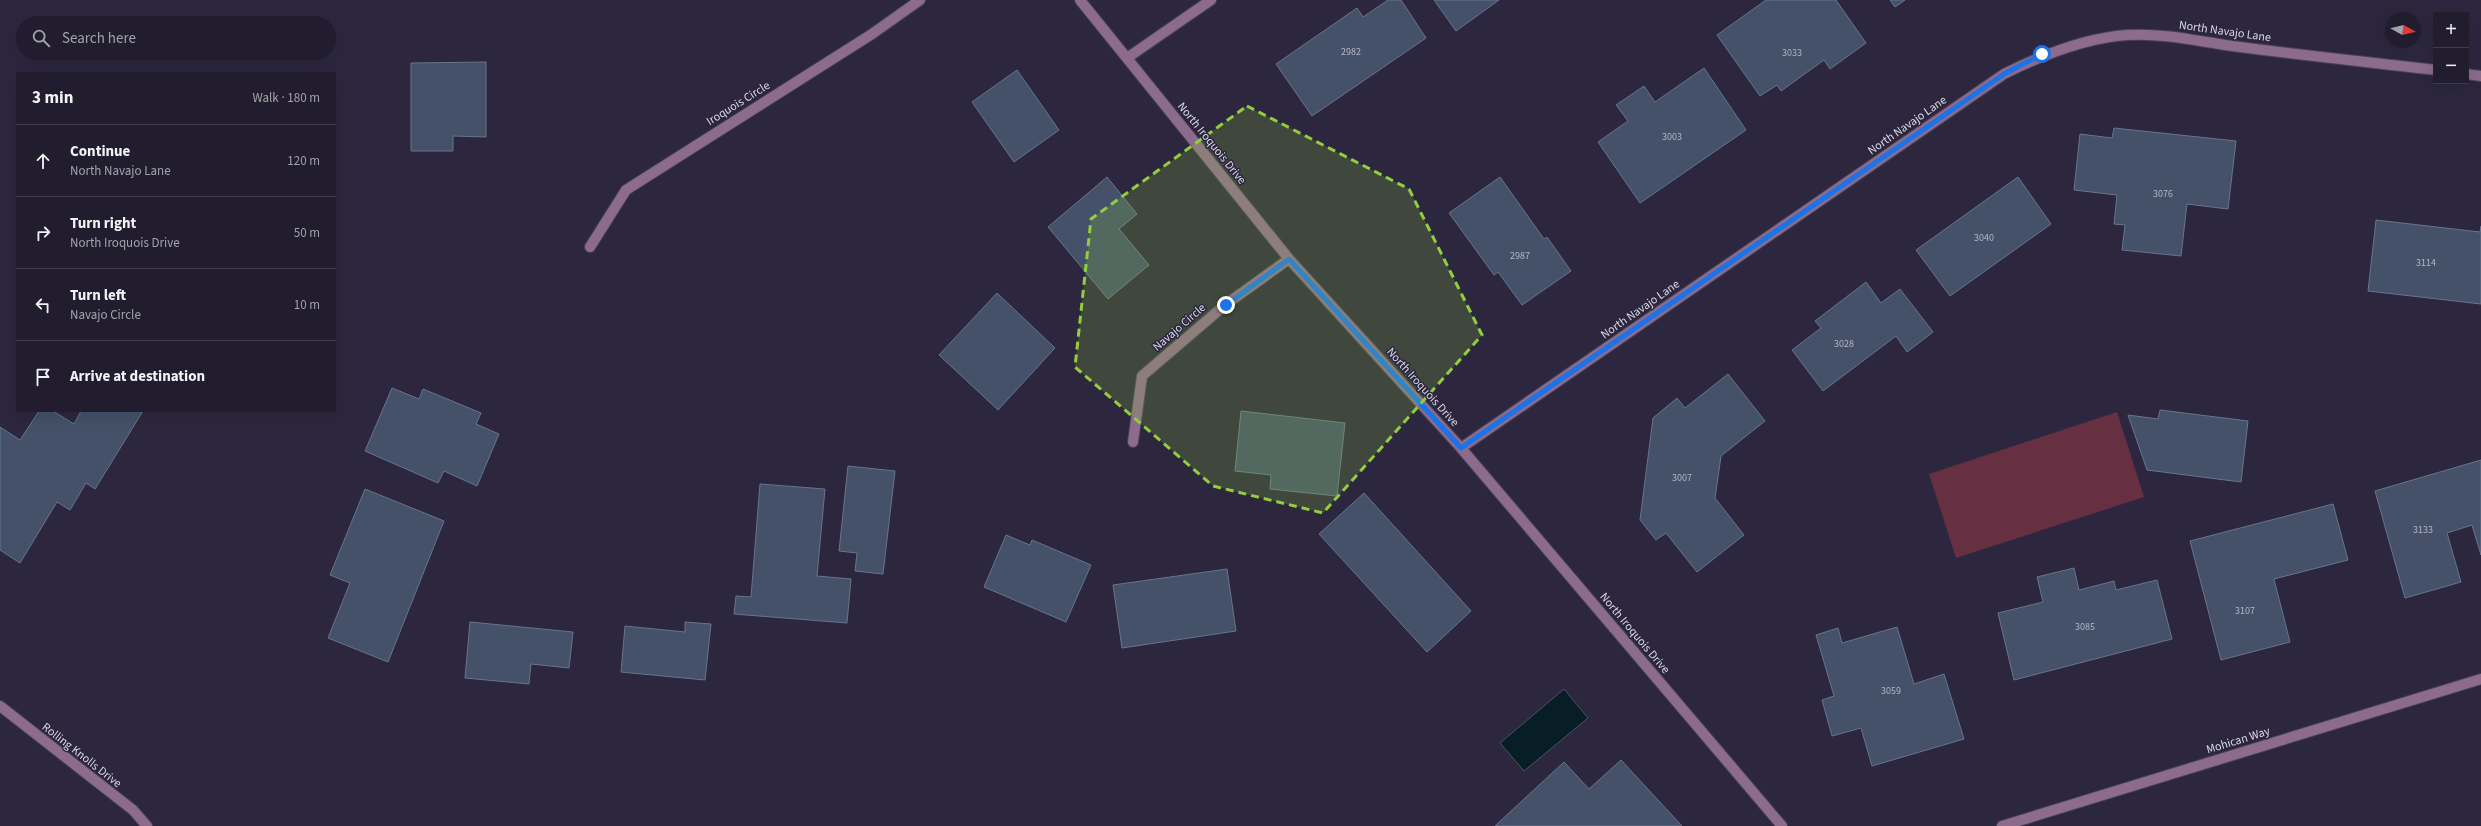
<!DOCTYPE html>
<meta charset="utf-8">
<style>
body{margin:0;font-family:"Source Sans 3",sans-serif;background:#292636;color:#f1f3f6}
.controls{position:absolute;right:12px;top:12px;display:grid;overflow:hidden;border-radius:0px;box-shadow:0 4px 16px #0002}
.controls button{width:36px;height:36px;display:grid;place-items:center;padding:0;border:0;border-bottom:1px solid #3e3b4a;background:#211d2e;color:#f1f3f6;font:20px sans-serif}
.compass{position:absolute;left:2385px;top:12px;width:36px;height:36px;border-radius:50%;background:#211d2e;box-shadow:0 4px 16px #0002;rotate:98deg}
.stop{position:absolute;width:12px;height:12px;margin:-9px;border:3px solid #1a73e8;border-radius:50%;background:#fff}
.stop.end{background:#1a73e8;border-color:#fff;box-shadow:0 1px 4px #0008}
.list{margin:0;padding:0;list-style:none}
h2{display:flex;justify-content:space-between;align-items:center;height:52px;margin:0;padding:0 16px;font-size:17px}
h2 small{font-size:13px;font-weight:400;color:#a2a2aa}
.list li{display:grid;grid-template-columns:26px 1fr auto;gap:12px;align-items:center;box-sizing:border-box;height:72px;padding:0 16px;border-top:1px solid #3e3b4a}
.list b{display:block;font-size:15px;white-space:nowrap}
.list p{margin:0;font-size:13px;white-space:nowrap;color:#a2a2aa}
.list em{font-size:13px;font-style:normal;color:#a2a2aa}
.icon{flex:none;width:22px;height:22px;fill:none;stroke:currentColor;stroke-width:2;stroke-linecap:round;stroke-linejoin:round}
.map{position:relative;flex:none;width:2481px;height:826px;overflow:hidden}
.search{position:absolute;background:#211d2e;box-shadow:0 4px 16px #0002;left:16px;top:16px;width:320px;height:44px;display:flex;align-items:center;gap:10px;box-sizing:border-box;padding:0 14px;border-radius:22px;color:#a2a2aa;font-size:15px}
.panel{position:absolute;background:#211d2e;box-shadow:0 4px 16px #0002;left:16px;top:72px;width:320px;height:340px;border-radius:0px}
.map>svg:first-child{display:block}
.green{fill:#663042}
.water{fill:#081e27;stroke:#475661}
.building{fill:#445168;stroke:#67758e}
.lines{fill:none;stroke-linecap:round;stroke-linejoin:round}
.minor-casing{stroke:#484359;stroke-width:12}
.minor{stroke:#8c6b8c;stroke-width:10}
.route{stroke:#1a73e8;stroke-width:5}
.marked{fill:#92cd3e;fill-opacity:0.2;stroke:#92cd3e;stroke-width:3;stroke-dasharray:8 5;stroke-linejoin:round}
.labels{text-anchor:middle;stroke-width:3;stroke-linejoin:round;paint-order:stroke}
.number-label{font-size:10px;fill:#b4b6c7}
.street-label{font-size:12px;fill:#dad7e7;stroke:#2c273e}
</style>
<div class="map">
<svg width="2481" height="826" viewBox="0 0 2481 826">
<rect width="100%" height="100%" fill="#2c273e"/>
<path class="green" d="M 2117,412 L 2144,497 L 1956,558 L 1929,474 Z"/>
<path class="water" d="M 1564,689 L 1588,718 L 1524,771 L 1500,743 Z"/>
<path class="building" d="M 1388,0 L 1401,0 L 1426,38 L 1312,116 L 1276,64 L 1357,8 L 1363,17 Z
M 1434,0 L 1499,0 L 1456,31 Z
M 1766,0 L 1836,0 L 1866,43 L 1830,69 L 1824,60 L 1781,91 L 1777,85 L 1760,96 L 1717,35 Z
M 1890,0 L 1905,0 L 1895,7 Z
M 486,62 L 486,137 L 453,136 L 453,151 L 411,151 L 411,63 Z
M 1704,68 L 1746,130 L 1640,203 L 1598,142 L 1628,121 L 1616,105 L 1644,86 L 1655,102 Z
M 1017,70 L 1059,130 L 1014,162 L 972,102 Z
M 2114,128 L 2236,141 L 2228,209 L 2187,204 L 2181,256 L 2122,250 L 2125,225 L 2114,224 L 2117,195 L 2074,190 L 2080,134 L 2112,138 Z
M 1107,177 L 1137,214 L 1119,229 L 1149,265 L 1108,299 L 1048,227 Z
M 1500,177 L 1544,239 L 1547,237 L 1571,271 L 1522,305 L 1498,272 L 1494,275 L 1449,213 Z
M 2018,177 L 2051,224 L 1950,296 L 1916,250 Z
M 2376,220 L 2480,232 L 2481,226 L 2481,304 L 2368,291 Z
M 1866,282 L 1881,303 L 1900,289 L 1933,332 L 1907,352 L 1896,336 L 1823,391 L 1792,350 L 1821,328 L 1815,321 Z
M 997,293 L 1055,348 L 998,410 L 939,355 Z
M 1728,374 L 1765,421 L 1721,456 L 1715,498 L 1744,535 L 1697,572 L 1666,533 L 1656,540 L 1640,520 L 1653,418 L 1677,398 L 1685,408 Z
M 392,388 L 419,399 L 423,389 L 481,413 L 476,424 L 499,434 L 477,486 L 444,471 L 438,483 L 365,451 Z
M 2160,410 L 2248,421 L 2241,482 L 2147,470 L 2128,415 L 2158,419 Z
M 39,411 L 53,411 L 74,424 L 81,411 L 143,411 L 95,489 L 86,483 L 70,510 L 57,502 L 20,563 L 0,550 L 0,427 L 20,440 Z
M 1241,411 L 1345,423 L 1337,496 L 1270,489 L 1271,475 L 1235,471 Z
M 2481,460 L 2481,555 L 2472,525 L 2447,533 L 2461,582 L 2405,598 L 2375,491 Z
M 848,466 L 895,471 L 883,574 L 855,571 L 857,553 L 839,551 Z
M 760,484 L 825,489 L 817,576 L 851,579 L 847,623 L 734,614 L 736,596 L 751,597 Z
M 365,489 L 444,521 L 388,662 L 328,638 L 350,583 L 330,575 Z
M 1364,493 L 1471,611 L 1427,652 L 1319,534 Z
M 2333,504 L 2348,560 L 2274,579 L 2290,642 L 2221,660 L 2190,541 Z
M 1006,535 L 1030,545 L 1032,540 L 1091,565 L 1066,622 L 984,587 Z
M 2074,568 L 2079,590 L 2114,581 L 2116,590 L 2157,580 L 2172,639 L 2014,680 L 1998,613 L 2043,602 L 2037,577 Z
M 1227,569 L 1236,631 L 1122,648 L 1113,585 Z
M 470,622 L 573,632 L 569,668 L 531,664 L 529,684 L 465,678 Z
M 685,622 L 711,624 L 705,680 L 621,672 L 625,626 L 685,632 Z
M 1897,627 L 1914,684 L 1944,674 L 1964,739 L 1872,766 L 1861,728 L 1832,736 L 1822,700 L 1834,696 L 1816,635 L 1838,628 L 1842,643 Z
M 1621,760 L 1682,826 L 1495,826 L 1564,762 L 1589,789 Z"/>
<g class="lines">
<defs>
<path id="minor" d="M 1080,0 L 1289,259 L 1461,448 L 1782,826
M 1127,58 L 1211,0
M 2466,74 L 2481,76
M 590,247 L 626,190 L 872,34 L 920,0
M 1133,442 L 1142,376 L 1225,305 L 1289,259
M 1461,448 L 2004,74 C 2042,55 2084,38 2127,35 C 2165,33 2196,41 2232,46 C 2300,55 2368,62 2436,70
M 0,706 L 133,810 L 147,826
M 2002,826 L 2481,679"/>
</defs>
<use href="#minor" class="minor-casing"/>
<use href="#minor" class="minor"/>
</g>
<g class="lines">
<path class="route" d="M 1226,305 L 1289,259 L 1461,448 L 2004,74 L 2042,54"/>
</g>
<path class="marked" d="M 1247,106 L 1409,189 L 1482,335 L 1323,513 L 1213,486 L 1075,367 L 1091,219 Z"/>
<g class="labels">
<g class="number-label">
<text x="1351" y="55">2982</text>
<text x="1792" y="56">3033</text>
<text x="1672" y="140">3003</text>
<text x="2163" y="197">3076</text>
<text x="1984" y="241">3040</text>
<text x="1520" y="259">2987</text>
<text x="2426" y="266">3114</text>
<text x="1844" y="347">3028</text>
<text x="1682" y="481">3007</text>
<text x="2423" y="533">3133</text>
<text x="2245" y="614">3107</text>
<text x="2085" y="630">3085</text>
<text x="1891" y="694">3059</text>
</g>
<g class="street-label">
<text transform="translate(2225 31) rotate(8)" y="4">North Navajo Lane</text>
<text transform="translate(738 103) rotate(-32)" y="4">Iroquois Circle</text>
<text transform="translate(1907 125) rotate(-35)" y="4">North Navajo Lane</text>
<text transform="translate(1212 143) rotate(51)" y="4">North Iroquois Drive</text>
<text transform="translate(1640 309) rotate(-35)" y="4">North Navajo Lane</text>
<text transform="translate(1179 327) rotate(-41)" y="4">Navajo Circle</text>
<text transform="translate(1423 387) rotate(48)" y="4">North Iroquois Drive</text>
<text transform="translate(1635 633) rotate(50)" y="4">North Iroquois Drive</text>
<text transform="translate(2238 740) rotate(-17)" y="4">Mohican Way</text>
<text transform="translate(82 755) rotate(38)" y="4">Rolling Knolls Drive</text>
</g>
</g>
</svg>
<div class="controls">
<button>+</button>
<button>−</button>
</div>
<svg class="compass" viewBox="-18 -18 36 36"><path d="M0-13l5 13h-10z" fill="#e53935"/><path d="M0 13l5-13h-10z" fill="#a2a2aa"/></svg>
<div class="stop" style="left:2042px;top:54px"></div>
<div class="stop end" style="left:1226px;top:305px"></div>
<div class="search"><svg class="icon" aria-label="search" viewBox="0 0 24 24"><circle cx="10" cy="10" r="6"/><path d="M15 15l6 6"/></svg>Search here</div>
<section class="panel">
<h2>3 min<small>Walk · 180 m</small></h2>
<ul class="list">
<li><svg class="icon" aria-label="ahead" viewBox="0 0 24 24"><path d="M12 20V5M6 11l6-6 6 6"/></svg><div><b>Continue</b><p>North Navajo Lane</p></div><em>120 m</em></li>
<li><svg class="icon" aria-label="right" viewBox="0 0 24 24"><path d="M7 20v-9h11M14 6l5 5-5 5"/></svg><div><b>Turn right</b><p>North Iroquois Drive</p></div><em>50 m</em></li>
<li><svg class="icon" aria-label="left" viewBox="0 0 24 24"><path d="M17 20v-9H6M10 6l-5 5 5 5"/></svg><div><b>Turn left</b><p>Navajo Circle</p></div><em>10 m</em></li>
<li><svg class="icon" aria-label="arrive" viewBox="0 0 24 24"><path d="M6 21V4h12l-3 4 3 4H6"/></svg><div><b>Arrive at destination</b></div></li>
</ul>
</section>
</div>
